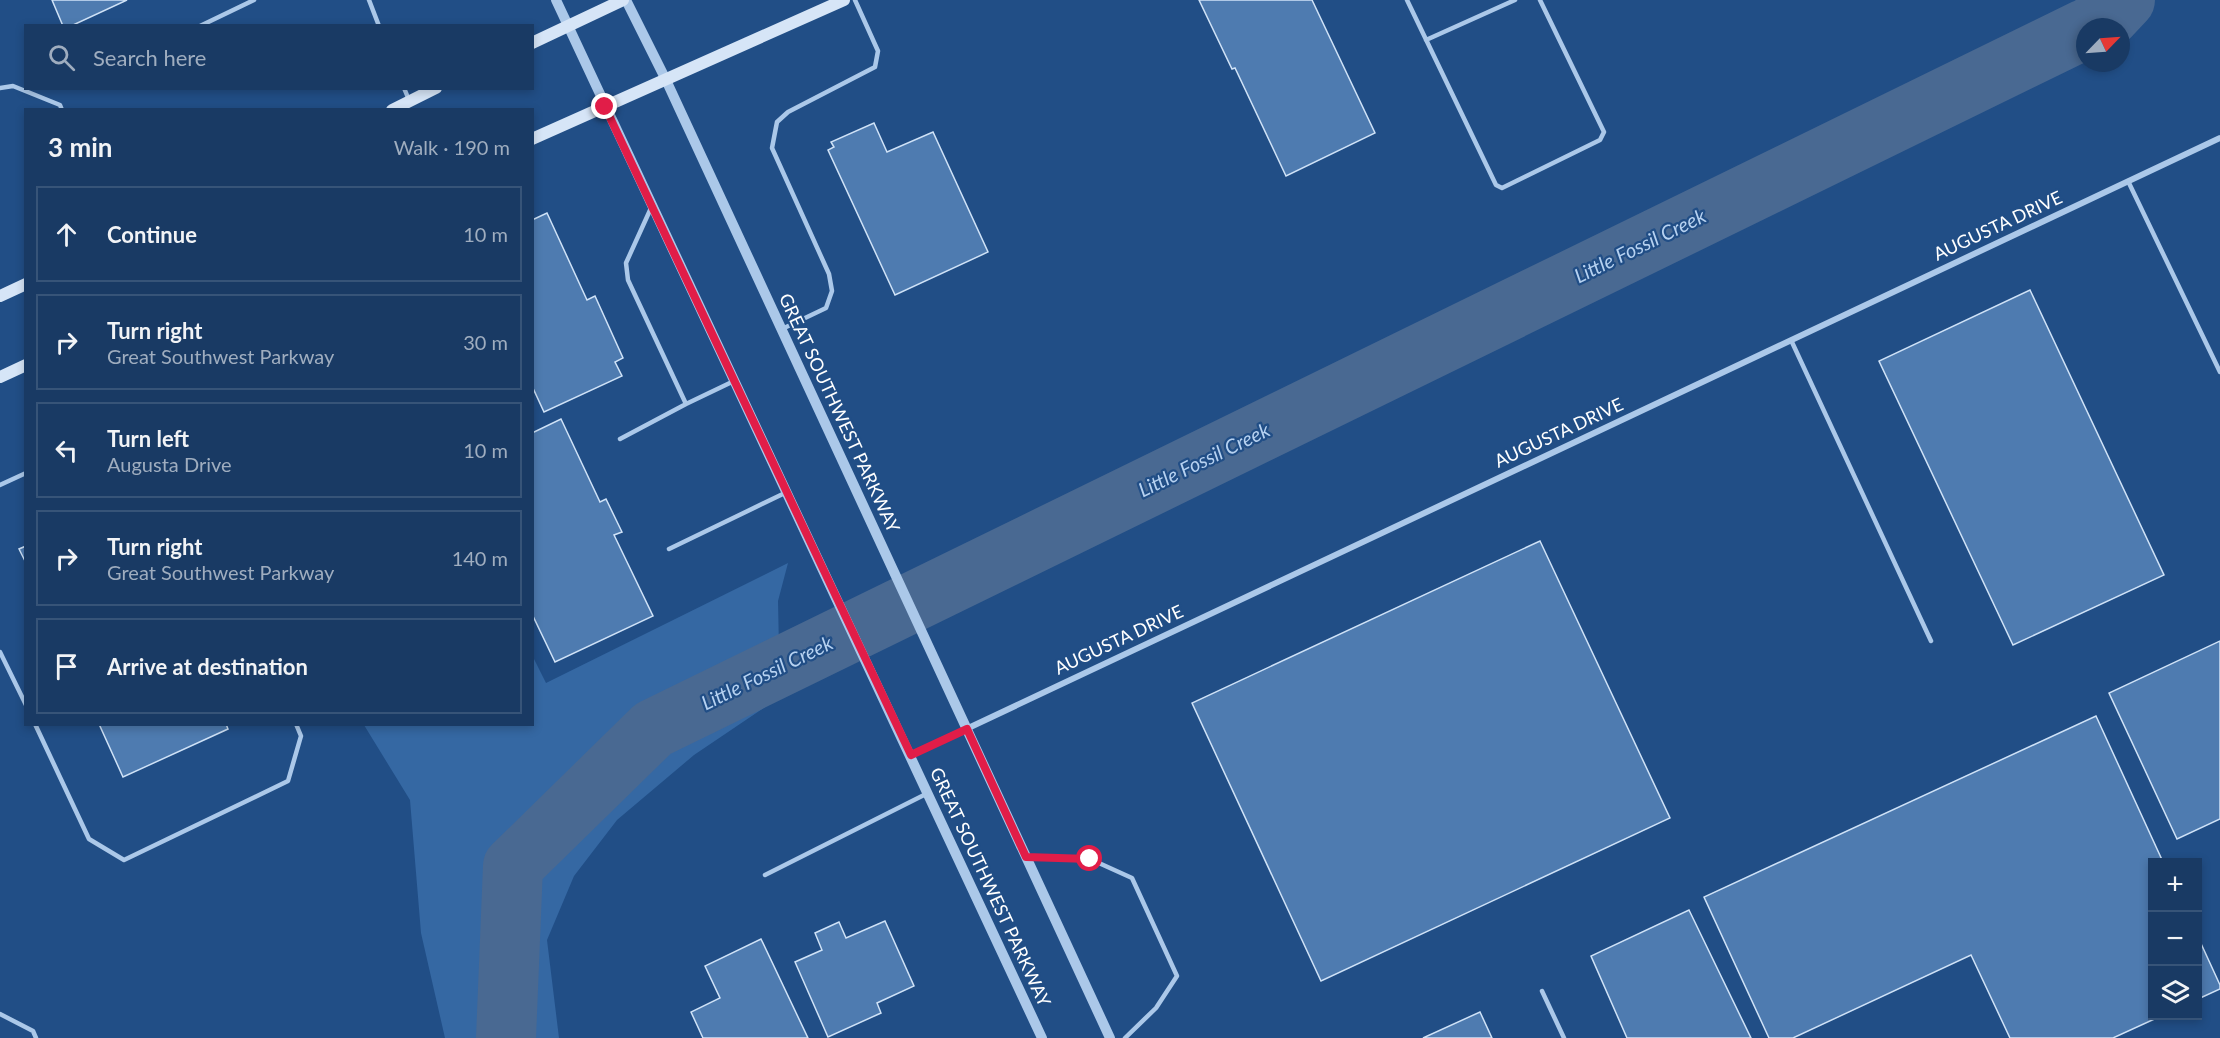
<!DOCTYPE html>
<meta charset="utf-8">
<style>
body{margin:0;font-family:Lato,sans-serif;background:#26456d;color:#f1f3f6}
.controls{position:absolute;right:18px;bottom:18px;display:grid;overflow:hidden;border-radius:0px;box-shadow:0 3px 9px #0003}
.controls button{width:54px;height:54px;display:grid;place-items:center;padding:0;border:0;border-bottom:2px solid #375478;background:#193a64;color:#f1f3f6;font:30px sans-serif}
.compass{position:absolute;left:2076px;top:18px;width:54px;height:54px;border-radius:50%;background:#193a64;box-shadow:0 3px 9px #0003;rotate:65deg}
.stop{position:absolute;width:18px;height:18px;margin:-14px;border:4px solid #e11d48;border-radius:50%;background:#fff}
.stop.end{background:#e11d48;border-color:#fff;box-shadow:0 2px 6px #0008}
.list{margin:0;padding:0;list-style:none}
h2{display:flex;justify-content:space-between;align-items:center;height:78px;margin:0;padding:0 24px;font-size:26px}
h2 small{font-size:20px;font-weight:400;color:#9fadbf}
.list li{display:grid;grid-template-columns:39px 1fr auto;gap:18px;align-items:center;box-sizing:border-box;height:96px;margin:0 12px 12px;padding:0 12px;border:2px solid #375478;border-radius:0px}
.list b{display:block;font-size:22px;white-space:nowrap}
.list p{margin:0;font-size:20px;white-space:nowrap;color:#9fadbf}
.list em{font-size:20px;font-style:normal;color:#9fadbf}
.icon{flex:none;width:33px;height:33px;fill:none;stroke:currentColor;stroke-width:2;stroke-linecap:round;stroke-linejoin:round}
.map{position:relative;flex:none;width:2220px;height:1038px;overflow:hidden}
.search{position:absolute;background:#193a64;box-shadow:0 3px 9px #0003;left:24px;top:24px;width:510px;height:66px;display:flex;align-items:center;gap:15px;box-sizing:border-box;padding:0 21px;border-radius:0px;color:#9fadbf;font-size:22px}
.panel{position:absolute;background:#193a64;box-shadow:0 3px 9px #0003;left:24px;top:108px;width:510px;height:618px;border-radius:0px}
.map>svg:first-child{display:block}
.green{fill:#3568a3}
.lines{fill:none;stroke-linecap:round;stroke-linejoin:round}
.river{stroke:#496992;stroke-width:60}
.building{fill:#4e7bb0;stroke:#cfe2f7;stroke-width:1.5}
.service{stroke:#abc8e9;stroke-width:4.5}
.minor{stroke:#abc8e9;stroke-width:6}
.tertiary{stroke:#abc8e9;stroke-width:10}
.secondary{stroke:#d6e5f7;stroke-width:12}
.route{stroke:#e11d48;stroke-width:8}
.labels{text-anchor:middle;stroke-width:4.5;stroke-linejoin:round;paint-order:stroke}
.street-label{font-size:18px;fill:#fff;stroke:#214e86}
.water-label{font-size:20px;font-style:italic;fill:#b7d2f1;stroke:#214e86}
</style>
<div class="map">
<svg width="2220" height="1038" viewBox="0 0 2220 1038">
<rect width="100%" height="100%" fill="#214e86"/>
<path class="green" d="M 788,563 L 778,601 L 780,697 L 694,755 L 617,820 L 574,876 L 547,940 L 559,1038 L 445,1038 L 421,933 L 410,800 L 364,725 L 532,724 L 533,657 L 546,683 Z"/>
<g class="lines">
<path class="river" d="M 2089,27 L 2109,17 L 2125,0
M 506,1038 L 513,866 L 653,729 L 2085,29"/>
</g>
<path class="building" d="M 52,0 L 127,0 L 71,26 L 63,26 Z
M 1199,0 L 1312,0 L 1375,133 L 1286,176 L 1235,68 L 1232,69 Z
M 874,123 L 887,152 L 933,132 L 988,252 L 895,295 L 828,150 L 834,147 L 831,142 Z
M 547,213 L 587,300 L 595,296 L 623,358 L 615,362 L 622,376 L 544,412 L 532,386 L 532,220 Z
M 2030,290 L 2164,575 L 2013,645 L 1879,361 Z
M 561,419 L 600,502 L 606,499 L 622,532 L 614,535 L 653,616 L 555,662 L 532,614 L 532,433 Z
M 1540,541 L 1670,818 L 1321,981 L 1192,703 Z
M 26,546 L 26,563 L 19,549 Z
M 2220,641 L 2220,819 L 2177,839 L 2109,693 Z
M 2096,716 L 2163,862 L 2152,862 L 2152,1016 L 2161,1016 L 2113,1038 L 2010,1038 L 1971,955 L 1793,1038 L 1769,1038 L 1704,897 Z
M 99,724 L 226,724 L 228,729 L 123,777 Z
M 1689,910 L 1751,1038 L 1627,1038 L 1591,956 Z
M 885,921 L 914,986 L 877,1003 L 881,1013 L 828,1037 L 795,962 L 822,950 L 815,933 L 839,922 L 846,938 Z
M 2198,937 L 2220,985 L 2220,989 L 2198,999 Z
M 761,939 L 808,1038 L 703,1038 L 691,1012 L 720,998 L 705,966 Z
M 1480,1012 L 1492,1038 L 1423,1038 Z"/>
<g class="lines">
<path class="service" d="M 369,0 L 379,26
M 1407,0 L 1496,185 L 1502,188 L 1600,140 L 1604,132 L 1540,0
M 200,26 L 254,0
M 1426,40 L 1515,0
M 0,88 L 13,86 L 60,105 L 62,110
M 404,88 L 409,100
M 2128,181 L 2220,372
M 782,329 L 826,308 L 832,291 L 829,274 L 772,148 L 777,122 L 788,112 L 875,67 L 878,51 L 855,0
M 1791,340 L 1931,641
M 686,404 L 734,381
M 620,439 L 686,404 L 628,280 L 626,263 L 651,208
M 0,485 L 26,473
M 669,549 L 787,492
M 0,652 L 26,705
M 35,724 L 89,839 L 124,860 L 288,781 L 301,736 L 296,724
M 1027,857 L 1090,859 L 1132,878 L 1177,976 L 1156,1008 L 1125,1038
M 765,875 L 926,794
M 1542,991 L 1564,1038
M 0,1014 L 33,1031 L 36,1038"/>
<path class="minor" d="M 911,755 L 2220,138"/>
<path class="tertiary" d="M 556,0 L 1042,1038
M 626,0 L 666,80 L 1110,1038"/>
<path class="secondary" d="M 532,43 L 623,0
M 392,110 L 436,88
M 532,139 L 844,0
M 0,296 L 26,284
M 0,377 L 26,365"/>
</g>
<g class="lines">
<path class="route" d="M 605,107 L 911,755 L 967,729 L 1026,857 L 1090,859"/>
</g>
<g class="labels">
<g class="street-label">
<text transform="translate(1998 226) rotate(-25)" y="6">AUGUSTA DRIVE</text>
<text transform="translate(839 413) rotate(65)" y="6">GREAT SOUTHWEST PARKWAY</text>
<text transform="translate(1559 433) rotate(-25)" y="6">AUGUSTA DRIVE</text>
<text transform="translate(1119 640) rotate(-25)" y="6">AUGUSTA DRIVE</text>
<text transform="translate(990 887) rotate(65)" y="6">GREAT SOUTHWEST PARKWAY</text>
</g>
<g class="water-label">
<text transform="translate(1640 246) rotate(-26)" y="7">Little Fossil Creek</text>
<text transform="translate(1204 460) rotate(-26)" y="7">Little Fossil Creek</text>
<text transform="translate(767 673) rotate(-26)" y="7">Little Fossil Creek</text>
</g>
</g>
</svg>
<div class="controls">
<button>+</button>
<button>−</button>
<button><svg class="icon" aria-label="layers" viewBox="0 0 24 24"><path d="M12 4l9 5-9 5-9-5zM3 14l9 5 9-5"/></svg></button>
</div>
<svg class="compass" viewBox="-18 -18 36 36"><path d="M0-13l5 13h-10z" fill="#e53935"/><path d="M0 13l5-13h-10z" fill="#9fadbf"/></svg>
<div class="stop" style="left:1090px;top:859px"></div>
<div class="stop end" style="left:605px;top:107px"></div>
<div class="search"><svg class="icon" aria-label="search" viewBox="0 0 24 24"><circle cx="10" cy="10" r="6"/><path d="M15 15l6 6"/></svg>Search here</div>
<section class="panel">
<h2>3 min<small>Walk · 190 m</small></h2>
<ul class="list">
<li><svg class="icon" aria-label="ahead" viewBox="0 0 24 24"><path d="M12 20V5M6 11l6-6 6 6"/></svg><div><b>Continue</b></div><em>10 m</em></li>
<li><svg class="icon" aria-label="right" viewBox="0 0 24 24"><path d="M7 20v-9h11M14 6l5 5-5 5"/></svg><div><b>Turn right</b><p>Great Southwest Parkway</p></div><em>30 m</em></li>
<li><svg class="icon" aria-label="left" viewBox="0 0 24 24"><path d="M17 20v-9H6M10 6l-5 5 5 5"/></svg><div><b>Turn left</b><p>Augusta Drive</p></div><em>10 m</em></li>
<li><svg class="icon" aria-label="right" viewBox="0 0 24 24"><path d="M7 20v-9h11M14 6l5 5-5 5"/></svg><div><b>Turn right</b><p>Great Southwest Parkway</p></div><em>140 m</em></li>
<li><svg class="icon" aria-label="arrive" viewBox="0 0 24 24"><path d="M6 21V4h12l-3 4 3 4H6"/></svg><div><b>Arrive at destination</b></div></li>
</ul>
</section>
</div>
